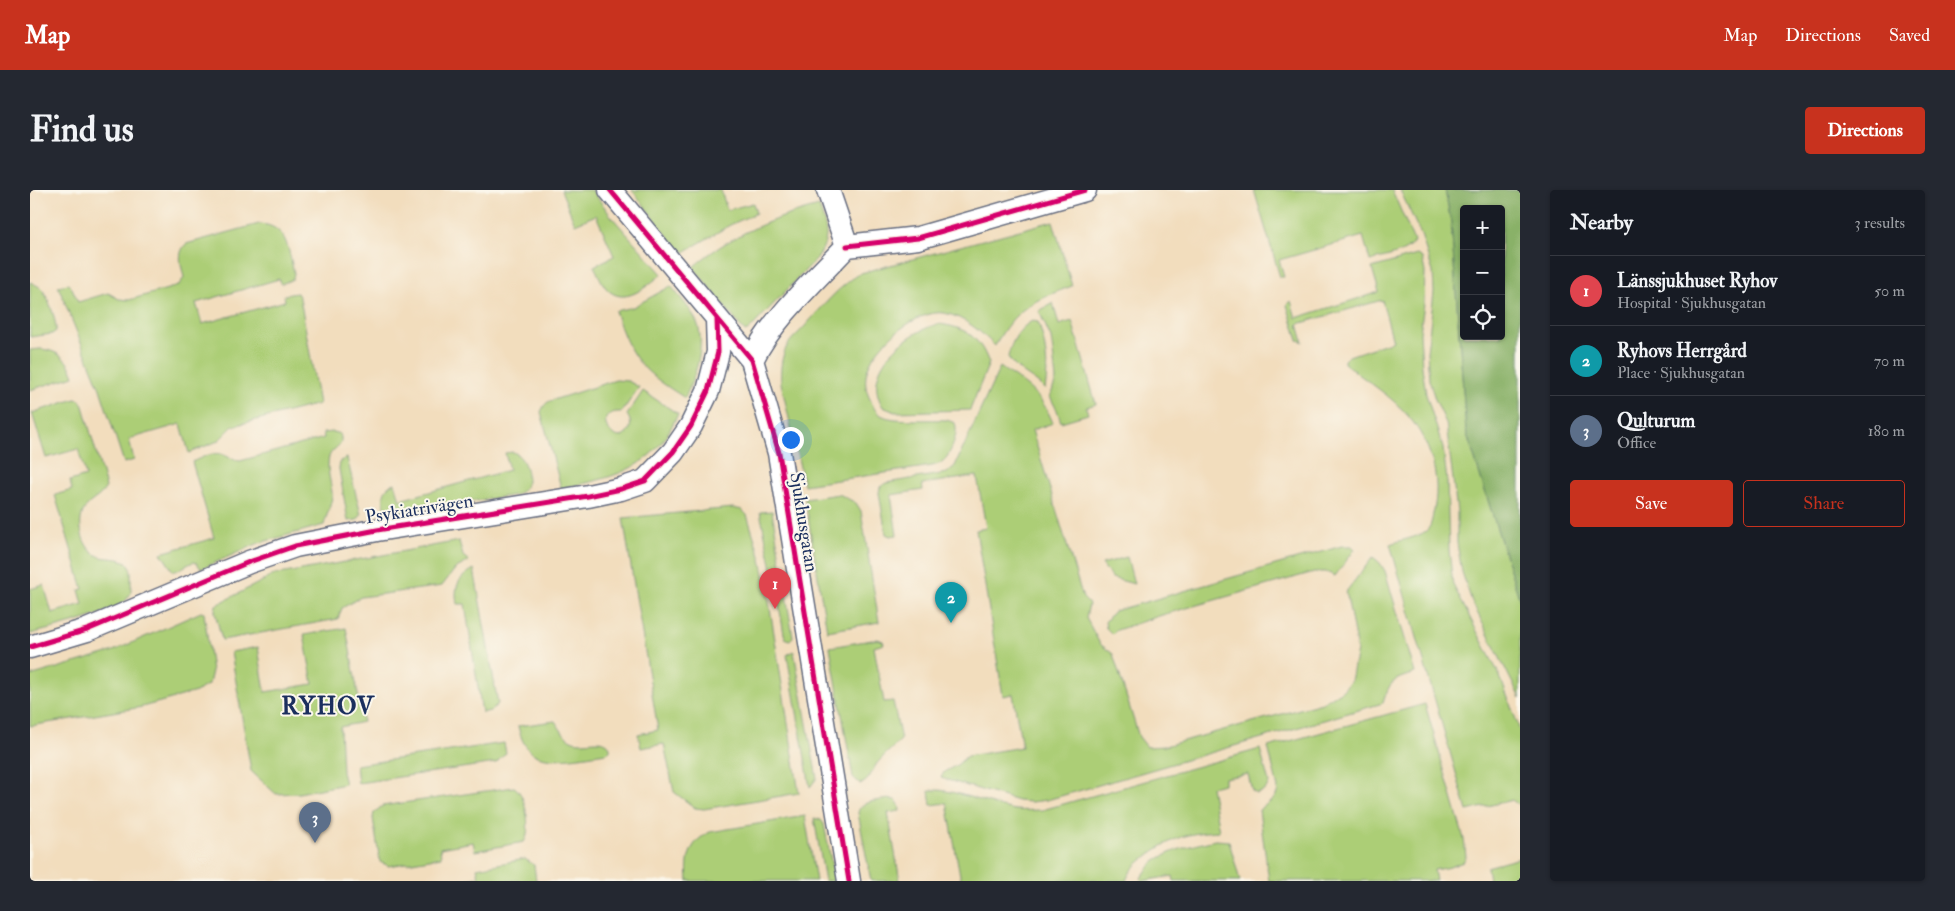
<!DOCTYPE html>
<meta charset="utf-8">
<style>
body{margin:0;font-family:"IM FELL Double Pica",serif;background:#242831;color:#f1f3f6}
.controls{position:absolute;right:15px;top:15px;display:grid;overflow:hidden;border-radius:5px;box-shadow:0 1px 4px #0004}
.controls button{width:45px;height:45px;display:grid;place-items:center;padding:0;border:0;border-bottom:1px solid #363941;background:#171b24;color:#f1f3f6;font:25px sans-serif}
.you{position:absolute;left:760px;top:249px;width:18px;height:18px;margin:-12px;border:4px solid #fff;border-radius:50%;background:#1a73e8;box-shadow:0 0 0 8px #1a73e833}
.badge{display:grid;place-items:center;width:32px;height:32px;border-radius:50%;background:#c8321e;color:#fff;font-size:16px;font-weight:700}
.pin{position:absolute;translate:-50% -41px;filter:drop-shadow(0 1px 2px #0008)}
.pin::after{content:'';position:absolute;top:26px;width:18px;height:15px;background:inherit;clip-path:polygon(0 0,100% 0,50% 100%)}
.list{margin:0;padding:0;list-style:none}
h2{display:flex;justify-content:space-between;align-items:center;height:65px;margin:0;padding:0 20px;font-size:21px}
h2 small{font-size:16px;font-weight:400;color:#9ea1a6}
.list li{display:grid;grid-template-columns:32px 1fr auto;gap:15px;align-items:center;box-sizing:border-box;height:70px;padding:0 20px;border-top:1px solid #363941}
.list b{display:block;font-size:19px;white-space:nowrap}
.list p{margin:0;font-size:16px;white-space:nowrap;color:#9ea1a6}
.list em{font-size:16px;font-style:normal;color:#9ea1a6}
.actions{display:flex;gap:10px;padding:15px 20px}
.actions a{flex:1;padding:11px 0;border:1px solid #c8321e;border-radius:5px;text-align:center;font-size:18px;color:#c8321e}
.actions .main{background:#c8321e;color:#fff}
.icon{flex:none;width:28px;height:28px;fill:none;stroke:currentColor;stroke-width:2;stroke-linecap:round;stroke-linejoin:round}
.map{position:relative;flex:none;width:1490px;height:691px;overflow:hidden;border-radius:5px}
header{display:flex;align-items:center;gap:30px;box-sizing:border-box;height:70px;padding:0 25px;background:#c8321e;color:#fff}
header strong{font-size:24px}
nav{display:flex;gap:28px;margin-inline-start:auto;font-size:18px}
.intro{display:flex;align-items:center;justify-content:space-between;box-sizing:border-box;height:120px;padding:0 30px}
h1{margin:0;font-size:35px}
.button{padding:12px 22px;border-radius:5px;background:#c8321e;color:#fff;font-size:18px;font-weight:700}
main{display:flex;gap:30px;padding:0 30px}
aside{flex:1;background:#171b24;border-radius:5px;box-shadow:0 1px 4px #0004}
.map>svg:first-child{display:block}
.green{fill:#acce76;stroke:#647e6a}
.forest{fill:#89b167;stroke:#527062;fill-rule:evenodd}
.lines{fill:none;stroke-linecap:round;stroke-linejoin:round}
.minor-casing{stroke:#666c7f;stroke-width:25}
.minor{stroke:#fff;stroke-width:22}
.cycleway-casing{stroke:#fbf7ec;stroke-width:8}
.cycleway{stroke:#d6006c;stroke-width:5}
.labels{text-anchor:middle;stroke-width:4;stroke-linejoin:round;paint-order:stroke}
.street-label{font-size:19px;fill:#1b2f5e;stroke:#fbf7ec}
.district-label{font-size:24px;font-weight:bold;letter-spacing:1px;fill:#1b2f5e;stroke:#fbf7ec}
</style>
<header>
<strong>Map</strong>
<nav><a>Map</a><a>Directions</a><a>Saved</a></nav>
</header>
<div class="intro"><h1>Find us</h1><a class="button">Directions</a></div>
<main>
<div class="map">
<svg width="1490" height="691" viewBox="0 0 1490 691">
<rect width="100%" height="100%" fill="#fbf7ec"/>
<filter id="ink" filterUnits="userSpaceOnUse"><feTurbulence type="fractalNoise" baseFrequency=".02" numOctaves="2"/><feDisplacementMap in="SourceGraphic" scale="10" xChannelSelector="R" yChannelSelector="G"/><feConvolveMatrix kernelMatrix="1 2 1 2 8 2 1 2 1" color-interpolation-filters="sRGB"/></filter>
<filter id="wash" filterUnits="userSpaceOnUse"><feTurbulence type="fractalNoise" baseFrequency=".0096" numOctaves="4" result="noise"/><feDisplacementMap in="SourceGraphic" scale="20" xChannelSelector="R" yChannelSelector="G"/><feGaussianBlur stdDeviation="1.12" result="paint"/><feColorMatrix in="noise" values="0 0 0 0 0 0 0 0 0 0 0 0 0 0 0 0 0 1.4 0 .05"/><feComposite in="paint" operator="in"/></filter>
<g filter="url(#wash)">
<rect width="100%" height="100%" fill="#f2ddbd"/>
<path class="green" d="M 531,0 L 562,0 L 581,26 L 632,84 C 617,96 594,118 576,98 C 571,92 568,83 564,76 L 584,66 L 566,25 L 545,34 Z
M 602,0 L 691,0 L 697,20 L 723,13 L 726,23 L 700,35 L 654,62 L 650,62 Z
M 1224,0 L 1362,0 L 1384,51 C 1378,64 1353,67 1340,71 L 1333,46 L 1249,70 L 1254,87 L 1250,87 Z
M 1370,0 L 1415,0 L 1421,32 L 1436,241 L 1490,411 L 1490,508 L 1442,412 L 1432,382 L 1427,353 L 1427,322 L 1416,233 L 1405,209 L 1399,190 L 1397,162 L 1404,102 L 1403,82 L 1391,45 Z
M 789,16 C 796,38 801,46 788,67 L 719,140 L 715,142 L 663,77 C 698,46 743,28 789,16 Z
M 1023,31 L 1042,96 C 1005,110 984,118 965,156 C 951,142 935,127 914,123 C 888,119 846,154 838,178 C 834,189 835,201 841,211 C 843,217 846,223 853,226 C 865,232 902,229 917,230 L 925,233 C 929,242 921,265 913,271 C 910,274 906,275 902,276 L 774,295 L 751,193 C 750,180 751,168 757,156 C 761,149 770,142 775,136 C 792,117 809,96 831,83 Z
M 229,34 C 258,35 258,60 264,83 L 263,89 L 251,94 L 249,89 L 166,113 L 172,134 L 255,111 L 254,105 L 267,103 L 270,108 L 289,214 L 203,236 L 188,251 L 159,263 L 151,234 L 99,249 L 104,270 L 94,273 L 70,199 L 28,96 L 38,94 L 42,98 L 48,112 L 78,103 L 89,109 L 99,110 L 148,96 L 154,88 C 152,76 146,64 156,54 Z
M 1387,65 L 1392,68 L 1395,82 L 1394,113 L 1390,143 L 1392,177 L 1396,204 L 1413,258 L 1417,291 L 1419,360 L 1423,395 L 1469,484 L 1488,535 L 1490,542 L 1490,616 L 1482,610 L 1437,621 L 1360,354 C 1370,350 1387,348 1396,341 C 1401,337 1402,330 1403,324 C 1412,290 1401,253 1379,227 C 1361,205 1336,191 1314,173 L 1314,170 L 1319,166 L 1363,151 L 1352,110 L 1268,134 L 1273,152 L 1268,150 L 1257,115 L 1261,111 L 1266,128 L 1349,102 L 1342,78 Z
M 0,92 C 3,93 8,96 11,98 C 18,105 27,132 26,141 L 22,144 L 0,147 Z
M 641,96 C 650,108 663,121 668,135 C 675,160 665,186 655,208 C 612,181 601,170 585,121 L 603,117 Z
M 1023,113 L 1029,135 L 1042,131 L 1066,214 L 1056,217 L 1058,224 L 1031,232 L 1027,220 L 1020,207 L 1026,190 L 1023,162 L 1021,148 L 1009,121 Z
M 1002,131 L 1008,132 C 1016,154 1019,177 1015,200 C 1004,187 987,183 978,167 C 981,152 989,138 1002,131 Z
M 908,134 C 935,137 949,146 959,173 L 940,220 L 865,222 L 853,217 C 830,180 875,143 908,134 Z
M 11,159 C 29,161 38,169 44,186 L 0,200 L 0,160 Z
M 970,177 C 996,196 1010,201 1023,233 L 1002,240 L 1053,408 L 1059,414 L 1056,428 L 1070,454 L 1083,464 L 1109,547 L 1117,557 L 1135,556 L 1292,513 L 1312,501 L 1321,491 L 1327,460 L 1317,406 L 1315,403 L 1343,367 L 1350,373 L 1355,381 L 1385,483 C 1363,490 1360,490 1353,513 L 1017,610 L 1001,612 L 988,611 L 911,588 L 914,582 L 927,575 L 937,566 L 992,557 L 983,504 L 973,506 L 946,340 L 956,338 L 947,286 L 892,294 L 893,300 L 861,305 L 867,345 L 860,346 L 856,344 L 849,303 L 850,297 L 856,293 L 917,283 L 925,276 Z
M 586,190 L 598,191 L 609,197 L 592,222 C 557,220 587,263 599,240 C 602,235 600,229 597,225 L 613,201 L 648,224 C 644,232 640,240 635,248 C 611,283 569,291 531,298 L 511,222 C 514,215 516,212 523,210 Z
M 45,209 L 50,210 L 53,216 L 76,297 C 69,311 54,310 51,329 C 49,344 56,362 71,367 C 79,369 90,367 97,373 C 102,377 101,385 101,391 C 101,396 102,402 99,406 C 91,423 20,439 0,444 L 0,399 L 14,395 L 22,423 L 53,414 L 49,400 L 53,399 L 25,305 L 42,300 L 40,291 L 56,286 L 48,259 L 16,268 L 2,223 Z
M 303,242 L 310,244 C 315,257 302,257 299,267 C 296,280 301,291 302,303 C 303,311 296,326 294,335 L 229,353 L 171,379 L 167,373 L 163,372 L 146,381 L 143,381 L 131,363 L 184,348 L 162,272 C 171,268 185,260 194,265 C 201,268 203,270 210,271 L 294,248 L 293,243 Z
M 483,262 C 494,266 501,286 495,297 C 493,300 489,303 486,305 L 358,324 C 352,313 350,298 365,293 L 370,310 L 479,280 L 475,263 Z
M 317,268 L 331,325 L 327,330 L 318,331 L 309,279 L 310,271 Z
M 809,304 L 826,313 L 831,321 L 849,432 L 797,441 L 775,309 Z
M 703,318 L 712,320 L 717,325 L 731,369 L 737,399 L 769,603 L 674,619 L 665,618 L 644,602 L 634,554 L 611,558 L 608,544 L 628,540 L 593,328 Z
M 742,321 L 763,447 L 760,450 L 756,449 L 754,444 L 745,393 L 730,322 Z
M 429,351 L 433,366 L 439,371 L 425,379 L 412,396 L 331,407 L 312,418 L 308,429 L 192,450 L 185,422 L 186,415 L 244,385 Z
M 1312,356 L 1322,356 L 1325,359 L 1305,386 L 1296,382 L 1284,382 L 1132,425 L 1087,440 L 1082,444 L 1076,438 L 1075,432 L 1084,421 Z
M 1097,367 L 1104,394 L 1082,388 L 1072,374 Z
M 444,379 L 468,514 L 460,521 L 452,523 L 435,414 L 427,414 C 424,396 428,388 444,379 Z
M 171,422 L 174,423 L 182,481 L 179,494 L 166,502 L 112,517 L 0,536 L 0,486 L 81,462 Z
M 316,438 L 333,532 L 310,537 L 312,582 L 315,594 L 269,603 L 246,604 L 221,581 L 201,462 L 228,457 L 235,502 L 283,494 L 274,445 Z
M 848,449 L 853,451 L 854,454 L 844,457 L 854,512 L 863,511 L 871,550 C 864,557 856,563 850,570 C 842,577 841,592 830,594 L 823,587 L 800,457 Z
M 763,461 L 764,462 L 786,583 L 787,588 L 780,597 L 757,465 Z
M 1395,514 L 1434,649 L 1436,667 L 1433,672 L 1420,677 L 1404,680 L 1406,691 L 1239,691 L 1229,620 C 1238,612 1247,611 1248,598 L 1238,557 Z
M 525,531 C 529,537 534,546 541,550 C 553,556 573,545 580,557 L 580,561 L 577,563 C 557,565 515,576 500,561 C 493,554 490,545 488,536 Z
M 474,553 L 476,563 L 466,573 L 328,593 L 326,575 Z
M 1230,559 L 1239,593 L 1235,600 L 1227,604 L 1222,601 L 1218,584 L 1194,588 L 1194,594 L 1181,597 L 1189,641 C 1160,642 1139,649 1116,667 C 1108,673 1099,681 1096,691 L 931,691 L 917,613 L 901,615 L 899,601 C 915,595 964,617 985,620 C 994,621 1004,620 1012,620 Z
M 484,597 C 496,603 502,642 494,652 L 445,661 L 443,652 L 410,658 L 411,667 L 359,676 L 350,672 L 343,628 L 344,623 L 352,616 Z
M 860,609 C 868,610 869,613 870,621 L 858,623 L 870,691 L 841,691 L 828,623 C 830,610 848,611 860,609 Z
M 775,626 L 786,691 L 658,691 C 656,669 659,652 680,642 Z
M 784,628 L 791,630 L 794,634 L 805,691 L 795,691 Z
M 1185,650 L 1199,651 L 1210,691 L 1144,691 L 1143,686 L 1112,691 L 1111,688 C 1115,683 1119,676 1124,672 C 1141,659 1165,655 1185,650 Z
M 1490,668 L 1490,683 L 1484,691 L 1459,691 L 1457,677 Z
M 495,669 L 504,675 L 506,691 L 427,691 L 449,687 L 447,678 Z"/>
<path class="forest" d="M 1415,0 L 1490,0 L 1490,411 L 1436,241 L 1421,32 ZM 1434,19 L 1471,19 L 1471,146 L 1434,146 Z"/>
</g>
<g filter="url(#ink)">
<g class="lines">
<defs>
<path id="minor" d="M 580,0 L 722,170 L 749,263 L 819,691
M 817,56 L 888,48 L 1055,0
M 722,170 C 741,130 786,89 817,56 L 798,0
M 0,457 L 57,440 L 219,372 L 265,356 L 347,340 L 558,306 L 591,299 L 615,291 L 643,262 L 661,236 L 678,201 L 688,162 L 687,129"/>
</defs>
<use href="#minor" class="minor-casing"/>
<use href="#minor" class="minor"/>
<defs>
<path id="cycleway" d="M 580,0 L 722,170 L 749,263 L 819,691
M 817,56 L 888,48 L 1055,0
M 0,457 L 57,440 L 219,372 L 265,356 L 347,340 L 558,306 L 591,299 L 615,291 L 643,262 L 661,236 L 678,201 L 688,162 L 687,129"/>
</defs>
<use href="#cycleway" class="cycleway-casing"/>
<use href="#cycleway" class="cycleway"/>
</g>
</g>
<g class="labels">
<g class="street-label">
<text transform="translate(389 318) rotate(-9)" y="7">Psykiatrivägen</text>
<text transform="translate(775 332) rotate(81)" y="7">Sjukhusgatan</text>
</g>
<g class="district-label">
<text x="298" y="524">RYHOV</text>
</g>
</g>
</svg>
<div class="controls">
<button>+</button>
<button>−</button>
<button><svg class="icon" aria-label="locate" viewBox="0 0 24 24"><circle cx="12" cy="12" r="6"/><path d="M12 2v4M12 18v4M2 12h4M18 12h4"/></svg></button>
</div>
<div class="you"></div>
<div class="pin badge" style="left:745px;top:419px;background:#e0444e">1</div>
<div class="pin badge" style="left:921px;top:433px;background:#0f9aa8">2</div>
<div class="pin badge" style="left:285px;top:653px;background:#5c6f8a">3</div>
</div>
<aside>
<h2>Nearby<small>3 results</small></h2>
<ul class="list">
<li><span class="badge" style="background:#e0444e">1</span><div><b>Länssjukhuset Ryhov</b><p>Hospital · Sjukhusgatan</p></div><em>50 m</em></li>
<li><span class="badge" style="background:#0f9aa8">2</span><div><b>Ryhovs Herrgård</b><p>Place · Sjukhusgatan</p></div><em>70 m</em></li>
<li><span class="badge" style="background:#5c6f8a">3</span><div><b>Qulturum</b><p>Office</p></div><em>180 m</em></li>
</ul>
<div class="actions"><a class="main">Save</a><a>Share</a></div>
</aside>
</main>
